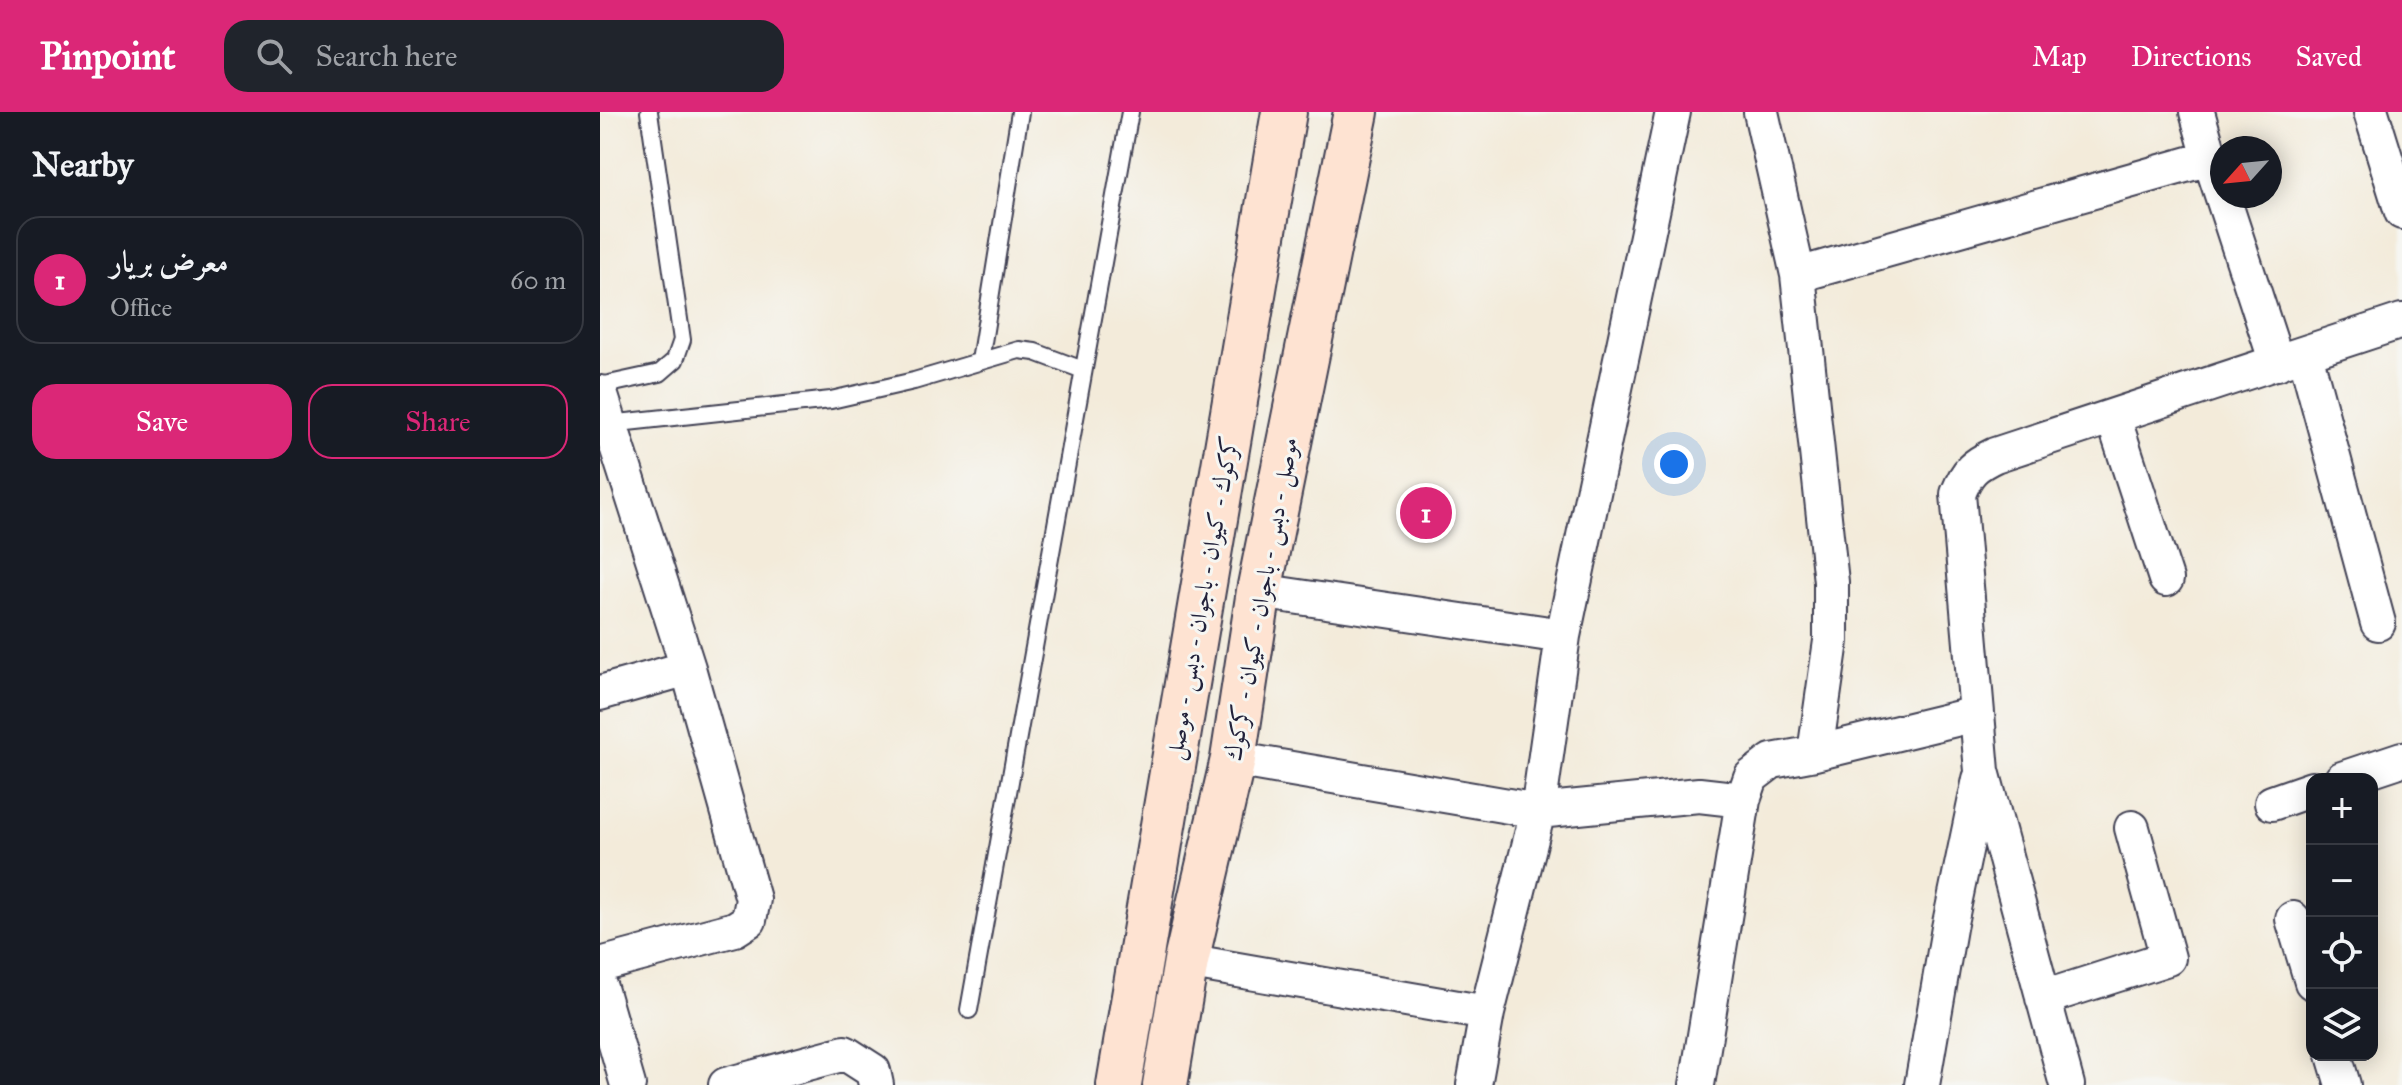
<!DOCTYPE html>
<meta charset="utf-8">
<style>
body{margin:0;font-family:"IM FELL Great Primer",Amiri,serif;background:#20242c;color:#f1f3f6}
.controls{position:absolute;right:24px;bottom:24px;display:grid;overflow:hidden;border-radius:16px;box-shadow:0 4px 20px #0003}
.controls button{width:72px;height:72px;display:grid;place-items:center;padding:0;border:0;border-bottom:2px solid #363941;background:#171b24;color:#f1f3f6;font:40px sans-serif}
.compass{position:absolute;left:1610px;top:24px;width:72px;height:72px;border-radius:50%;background:#171b24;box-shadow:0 4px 20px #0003;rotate:243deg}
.you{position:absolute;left:1074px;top:352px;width:28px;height:28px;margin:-20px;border:6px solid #fff;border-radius:50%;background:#1a73e8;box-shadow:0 0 0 12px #1a73e833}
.badge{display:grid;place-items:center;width:52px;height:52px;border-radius:50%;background:#db2777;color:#fff;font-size:26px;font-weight:700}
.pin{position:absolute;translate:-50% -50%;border:4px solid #fff;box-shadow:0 2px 8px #0006}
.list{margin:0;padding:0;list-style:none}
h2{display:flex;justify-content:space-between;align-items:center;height:104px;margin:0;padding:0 32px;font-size:34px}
h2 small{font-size:26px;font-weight:400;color:#9ea1a6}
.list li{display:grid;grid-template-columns:52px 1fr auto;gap:24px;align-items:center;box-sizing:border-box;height:128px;margin:0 16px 16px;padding:0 16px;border:2px solid #363941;border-radius:24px}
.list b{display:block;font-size:30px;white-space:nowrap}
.list p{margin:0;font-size:26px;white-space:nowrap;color:#9ea1a6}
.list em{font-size:26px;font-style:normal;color:#9ea1a6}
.actions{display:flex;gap:16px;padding:24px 32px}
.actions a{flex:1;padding:18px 0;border:2px solid #db2777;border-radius:24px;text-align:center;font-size:28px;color:#db2777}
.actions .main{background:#db2777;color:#fff}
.icon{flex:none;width:44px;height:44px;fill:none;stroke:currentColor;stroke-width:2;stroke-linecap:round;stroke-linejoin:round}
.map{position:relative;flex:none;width:1802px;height:973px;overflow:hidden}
header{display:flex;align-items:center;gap:48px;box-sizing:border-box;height:112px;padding:0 40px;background:#db2777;color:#fff}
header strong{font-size:38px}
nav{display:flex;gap:44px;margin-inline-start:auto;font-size:28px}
.search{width:560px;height:72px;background:#20242c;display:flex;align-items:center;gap:20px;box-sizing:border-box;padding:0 28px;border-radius:24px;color:#9ea1a6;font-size:30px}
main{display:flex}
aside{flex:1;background:#171b24}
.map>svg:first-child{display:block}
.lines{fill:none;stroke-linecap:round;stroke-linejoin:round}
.service-casing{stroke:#414053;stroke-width:20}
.minor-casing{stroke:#414053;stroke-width:38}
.secondary-casing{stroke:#414053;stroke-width:48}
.service{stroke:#fff;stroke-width:16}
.minor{stroke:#fff;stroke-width:34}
.secondary{stroke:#fee3d2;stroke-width:44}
.labels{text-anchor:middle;stroke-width:6;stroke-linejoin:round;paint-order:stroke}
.street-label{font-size:24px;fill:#22223b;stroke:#f6f6f2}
</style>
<header>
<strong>Pinpoint</strong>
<div class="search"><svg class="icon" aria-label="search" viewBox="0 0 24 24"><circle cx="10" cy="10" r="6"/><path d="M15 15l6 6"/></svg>Search here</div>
<nav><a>Map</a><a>Directions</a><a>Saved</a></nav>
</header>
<main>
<aside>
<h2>Nearby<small></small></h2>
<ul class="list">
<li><span class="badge">1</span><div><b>معرض بريار</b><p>Office</p></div><em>60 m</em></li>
</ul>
<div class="actions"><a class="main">Save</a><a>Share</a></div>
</aside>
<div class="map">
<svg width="1802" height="973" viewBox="0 0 1802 973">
<rect width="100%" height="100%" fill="#f6f6f2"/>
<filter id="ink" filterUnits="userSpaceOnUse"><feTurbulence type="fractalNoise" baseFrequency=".0125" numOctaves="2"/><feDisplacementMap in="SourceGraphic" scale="16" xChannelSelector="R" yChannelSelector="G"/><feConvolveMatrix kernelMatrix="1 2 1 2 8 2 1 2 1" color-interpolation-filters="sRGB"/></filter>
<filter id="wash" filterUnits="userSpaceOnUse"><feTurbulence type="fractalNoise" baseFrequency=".006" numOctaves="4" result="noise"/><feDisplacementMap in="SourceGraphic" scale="32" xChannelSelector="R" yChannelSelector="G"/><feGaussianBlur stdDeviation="1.8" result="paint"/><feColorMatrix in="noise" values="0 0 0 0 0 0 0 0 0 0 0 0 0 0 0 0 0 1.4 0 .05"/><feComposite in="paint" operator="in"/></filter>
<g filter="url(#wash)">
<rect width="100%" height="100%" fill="#f3ebda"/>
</g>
<g filter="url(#ink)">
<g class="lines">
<defs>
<path id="service" d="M 380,249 L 420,0
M 0,274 L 60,261 L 75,248 L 82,228 L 49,0
M 9,312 L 231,288 L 314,269 L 419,238 L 435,240 L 483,258
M 369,898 L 530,0"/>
<path id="minor" d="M 1161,0 L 1198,163 L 1231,470 L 1231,529 L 1215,641
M 1597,0 L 1610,46 L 1677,251
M 1771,0 L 1802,100
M 1198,163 L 1610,46
M 1705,242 L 1778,511
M 0,281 L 88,556 L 153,787 L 149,808 L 135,817 L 0,853
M 1513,305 L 1566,467
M 659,479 L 963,524
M 0,581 L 88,556
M 633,647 L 938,699 L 1099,683 L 1143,688
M 1742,667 L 1802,647
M 1672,691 L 1712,677
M 1693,807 L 1712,870
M 586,849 L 887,901
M 0,876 L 28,973
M 1443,886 L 1568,846 L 1532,716
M 1734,943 L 1743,973
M 126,973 L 245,941 L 273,959 L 276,973
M 874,973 L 887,901 L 938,699 L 963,524 L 1073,0
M 1097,973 L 1143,688 L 1151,665 L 1172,649 L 1215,641 L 1376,602
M 1322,973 L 1349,816 L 1380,667
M 1467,973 L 1382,659 L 1358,382 C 1367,359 1374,353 1395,343 L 1802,209"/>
<path id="secondary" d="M 519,973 L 684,0
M 565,973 L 586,849 L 633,647 L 659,479 L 756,0"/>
</defs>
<use href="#service" class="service-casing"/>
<use href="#minor" class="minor-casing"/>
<use href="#secondary" class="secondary-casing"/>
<use href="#service" class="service"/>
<use href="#minor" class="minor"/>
<use href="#secondary" class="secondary"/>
</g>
</g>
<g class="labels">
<g class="street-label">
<text transform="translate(602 486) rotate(-80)" y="8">كركوك - كيوان - باجوان - دبس - موصل</text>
<text transform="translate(661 487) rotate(-80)" y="8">موصل - دبس - باجوان - كيوان - كركوك</text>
</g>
</g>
</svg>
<div class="controls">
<button>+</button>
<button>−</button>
<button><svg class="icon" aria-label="locate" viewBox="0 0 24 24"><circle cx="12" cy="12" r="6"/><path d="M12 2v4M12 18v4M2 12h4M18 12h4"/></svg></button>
<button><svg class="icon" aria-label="layers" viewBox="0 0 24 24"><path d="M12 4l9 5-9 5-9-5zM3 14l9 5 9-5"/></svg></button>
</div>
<svg class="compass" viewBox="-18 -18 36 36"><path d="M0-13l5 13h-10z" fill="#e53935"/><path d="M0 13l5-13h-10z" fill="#9ea1a6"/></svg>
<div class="you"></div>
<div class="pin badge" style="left:826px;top:401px">1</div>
</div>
</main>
